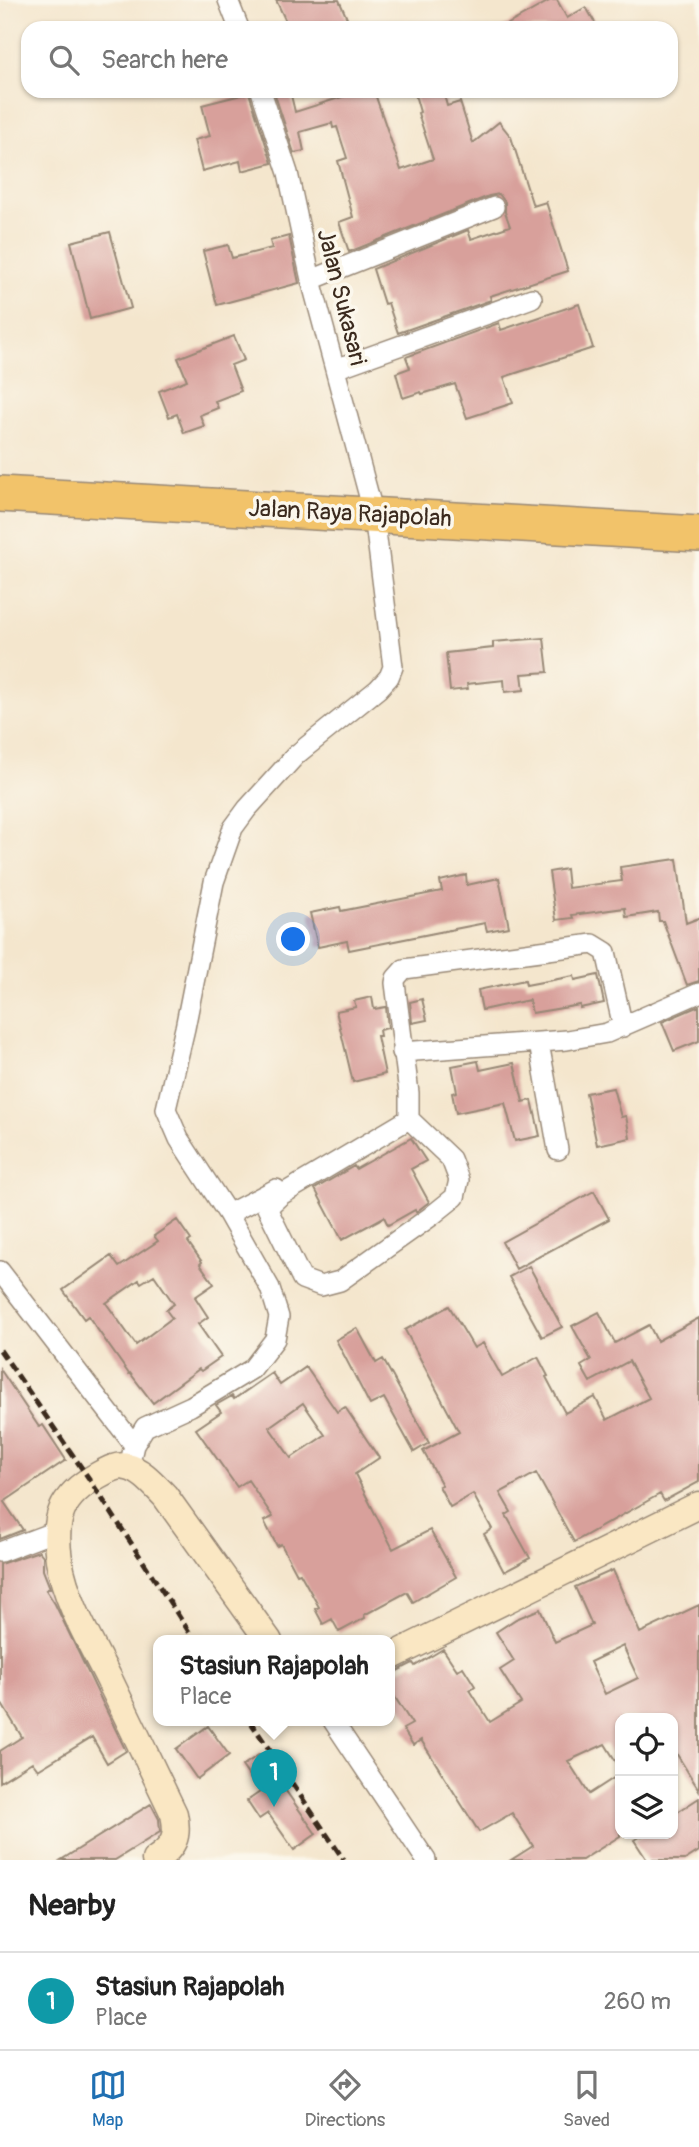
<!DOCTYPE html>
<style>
body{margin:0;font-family:Pangolin,sans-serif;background:#f2f2f2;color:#222}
.controls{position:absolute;right:21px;bottom:21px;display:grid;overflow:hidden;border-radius:14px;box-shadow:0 2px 5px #0004}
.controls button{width:63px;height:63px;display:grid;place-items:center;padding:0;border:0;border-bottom:2px solid #e0e0e0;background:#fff;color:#222;font:35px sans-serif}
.you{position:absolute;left:294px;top:940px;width:24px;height:24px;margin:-18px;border:5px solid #fff;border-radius:50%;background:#1a73e8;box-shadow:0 0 0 10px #1a73e833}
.badge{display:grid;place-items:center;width:46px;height:46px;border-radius:50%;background:#1f6fb2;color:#fff;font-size:23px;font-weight:700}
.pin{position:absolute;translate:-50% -58px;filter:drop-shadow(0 2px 4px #0008)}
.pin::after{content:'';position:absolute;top:37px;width:24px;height:21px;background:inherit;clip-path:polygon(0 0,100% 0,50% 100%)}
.popup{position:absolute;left:153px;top:1635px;width:242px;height:91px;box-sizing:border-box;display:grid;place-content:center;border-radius:14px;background:#fff;filter:drop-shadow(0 2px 5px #0005);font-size:23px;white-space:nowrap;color:#767676}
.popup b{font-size:26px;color:#222}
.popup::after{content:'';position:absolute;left:50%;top:100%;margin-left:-14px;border:14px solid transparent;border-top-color:#fff}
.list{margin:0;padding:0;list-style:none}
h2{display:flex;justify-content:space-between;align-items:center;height:91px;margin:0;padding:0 28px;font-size:30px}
h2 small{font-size:23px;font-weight:400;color:#767676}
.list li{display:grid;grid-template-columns:46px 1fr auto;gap:21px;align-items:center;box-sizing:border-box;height:98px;padding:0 28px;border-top:2px solid #e0e0e0}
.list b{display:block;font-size:26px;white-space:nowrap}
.list p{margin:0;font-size:23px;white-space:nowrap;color:#767676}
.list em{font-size:23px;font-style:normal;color:#767676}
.icon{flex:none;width:38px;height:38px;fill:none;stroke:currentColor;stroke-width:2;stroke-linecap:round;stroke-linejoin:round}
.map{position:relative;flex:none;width:699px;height:1860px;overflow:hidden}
.search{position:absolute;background:#fff;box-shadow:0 2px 5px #0004;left:21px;right:21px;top:21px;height:77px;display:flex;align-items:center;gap:18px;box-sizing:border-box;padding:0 24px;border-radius:21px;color:#767676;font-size:26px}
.sheet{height:189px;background:#fff}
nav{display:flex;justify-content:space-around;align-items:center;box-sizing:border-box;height:98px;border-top:2px solid #e0e0e0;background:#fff;font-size:19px;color:#767676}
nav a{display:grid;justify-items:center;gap:4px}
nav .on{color:#1f6fb2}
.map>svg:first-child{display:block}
.building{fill:#d8a09b;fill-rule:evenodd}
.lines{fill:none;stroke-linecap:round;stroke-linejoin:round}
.street-casing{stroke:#988876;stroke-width:22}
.secondary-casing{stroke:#988876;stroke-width:29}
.highway-casing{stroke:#988876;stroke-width:38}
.street{stroke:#fff;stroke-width:19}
.secondary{stroke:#fae7c3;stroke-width:26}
.highway{stroke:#f2c36a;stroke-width:35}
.rail{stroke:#3b2a1e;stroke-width:5;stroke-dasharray:10 5;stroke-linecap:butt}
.labels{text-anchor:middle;stroke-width:7;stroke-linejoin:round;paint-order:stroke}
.street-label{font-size:24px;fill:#3b2a1e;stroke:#fbf7ec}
</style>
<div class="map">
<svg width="699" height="1860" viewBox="0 0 699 1860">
<rect width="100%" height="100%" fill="#fbf7ec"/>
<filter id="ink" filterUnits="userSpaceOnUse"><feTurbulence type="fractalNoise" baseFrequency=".0143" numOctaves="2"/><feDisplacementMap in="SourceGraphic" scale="14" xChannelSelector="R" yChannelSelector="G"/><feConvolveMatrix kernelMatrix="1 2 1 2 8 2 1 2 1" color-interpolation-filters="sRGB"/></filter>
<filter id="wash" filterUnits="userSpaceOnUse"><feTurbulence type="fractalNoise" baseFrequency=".00686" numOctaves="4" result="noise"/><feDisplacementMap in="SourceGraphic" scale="28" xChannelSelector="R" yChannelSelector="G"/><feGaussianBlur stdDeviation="1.57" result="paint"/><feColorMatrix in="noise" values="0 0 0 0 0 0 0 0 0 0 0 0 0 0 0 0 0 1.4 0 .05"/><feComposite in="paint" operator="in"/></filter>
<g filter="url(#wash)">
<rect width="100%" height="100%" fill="#f4e6cd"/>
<g id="blocks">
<path class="building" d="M 276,0 L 339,0 L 349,23 L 346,24 L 348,28 L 289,28 Z
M 551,0 L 557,0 L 567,18 L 586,7 L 598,28 L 501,28 Z
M 290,91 L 295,112 L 361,91 L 374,91 L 401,170 L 433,159 L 418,113 L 420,112 L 414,91 L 443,91 L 447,106 L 460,102 L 473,143 L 499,122 L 511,137 L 533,206 L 546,202 L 568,271 L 490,296 L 491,300 L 398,333 L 388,303 L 384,304 L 373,269 L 468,230 L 471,239 L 510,226 L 505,212 L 505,202 L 499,194 L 489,196 L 349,252 L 339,222 L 353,217 L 338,161 L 347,158 L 337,127 L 333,128 L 332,123 L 300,132 L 304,151 L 294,153 L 275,95 Z
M 249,93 L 272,163 L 242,171 L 240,161 L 202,171 L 194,140 L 210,136 L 202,105 Z
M 110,232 L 131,308 L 90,319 L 71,242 Z
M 289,236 L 299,283 L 217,305 L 203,251 L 228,245 L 232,258 L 272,248 L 270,241 Z
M 579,304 L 593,348 L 504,377 L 513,403 L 467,418 L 455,384 L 422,394 L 421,392 L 403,398 L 396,373 L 410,368 L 406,357 L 499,323 L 501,330 Z
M 234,336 L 244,360 L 231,365 L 241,391 L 215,401 L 218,408 L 200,415 L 204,426 L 184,433 L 177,414 L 169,417 L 159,391 L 187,380 L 178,358 Z
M 544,638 L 548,672 L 522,674 L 524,690 L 505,692 L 504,680 L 467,684 L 468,689 L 450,691 L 446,653 L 493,648 L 493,642 Z
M 677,859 L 686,923 L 699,918 L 699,981 L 687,985 L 663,921 L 659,921 L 658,912 L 626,917 L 625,908 L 572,915 L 573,918 L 556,920 L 549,872 L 566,869 L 568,888 L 622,881 L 620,867 Z
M 466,875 L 467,885 L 499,878 L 509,927 L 487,931 L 485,923 L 349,950 L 347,941 L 318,947 L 310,913 L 340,907 L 341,911 L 442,891 L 440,881 Z
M 598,975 L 604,1003 L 580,1008 L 580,1005 L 532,1013 L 529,1000 L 482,1010 L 478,990 L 525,980 L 526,985 L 574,976 L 575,980 Z
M 372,997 L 374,1009 L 386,1007 L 388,1028 L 379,1030 L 380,1036 L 377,1036 L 385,1074 L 353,1082 L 336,1011 L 356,1007 L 354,1001 Z
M 422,999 L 427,1020 L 412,1023 L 410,1002 Z
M 699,1006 L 699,1041 L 674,1051 L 662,1022 Z
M 478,1061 L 480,1070 L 514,1063 L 523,1102 L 532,1100 L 540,1136 L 515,1141 L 505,1103 L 456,1113 L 452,1093 L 457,1092 L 452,1066 Z
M 613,1088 L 621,1117 L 626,1116 L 630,1138 L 597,1145 L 586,1093 Z
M 411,1138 L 426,1161 L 411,1169 L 429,1202 L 416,1212 L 415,1210 L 388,1225 L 384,1217 L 342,1240 L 315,1189 L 354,1166 L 356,1169 Z
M 594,1191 L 609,1219 L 516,1269 L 502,1242 Z
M 177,1220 L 191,1240 L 188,1242 L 202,1262 L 200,1264 L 214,1284 L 195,1297 L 208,1317 L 198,1324 L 221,1357 L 201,1371 L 199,1369 L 153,1403 L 130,1373 L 129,1374 L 88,1316 L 84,1319 L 63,1290 L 111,1256 L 119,1267 L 158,1241 L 154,1236 ZM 154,1275 L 174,1304 L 166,1310 L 172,1318 L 136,1345 L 106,1303 L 139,1280 L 141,1283 Z
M 529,1266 L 562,1327 L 542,1337 L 509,1277 Z
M 449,1306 L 474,1348 L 483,1343 L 502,1377 L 538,1357 L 548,1376 L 546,1377 L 565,1413 L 595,1397 L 607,1420 L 649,1398 L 629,1361 L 590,1382 L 581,1366 L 591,1360 L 572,1326 L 599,1312 L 615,1343 L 649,1325 L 657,1341 L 699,1318 L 699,1482 L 664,1501 L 660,1494 L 574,1542 L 536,1473 L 500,1493 L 511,1512 L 506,1515 L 530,1558 L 504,1572 L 484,1534 L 492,1529 L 473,1494 L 450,1507 L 439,1486 L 442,1485 L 423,1451 L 459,1432 L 405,1330 Z
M 357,1328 L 376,1363 L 383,1359 L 429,1443 L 414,1452 L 384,1398 L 370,1405 L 336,1340 Z
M 306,1367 L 337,1412 L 345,1407 L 379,1458 L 355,1474 L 393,1549 L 430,1530 L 456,1577 L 413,1602 L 407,1592 L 364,1615 L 365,1618 L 339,1632 L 332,1619 L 323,1624 L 315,1609 L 319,1607 L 300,1573 L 297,1574 L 281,1544 L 277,1546 L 264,1521 L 273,1517 L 248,1480 L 237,1487 L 196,1429 L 221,1412 L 216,1405 L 232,1396 L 234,1399 L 272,1373 L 280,1385 ZM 303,1403 L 325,1435 L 291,1458 L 269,1427 Z
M 0,1369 L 39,1427 L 43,1425 L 66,1460 L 4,1502 L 23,1530 L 0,1539 Z
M 39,1551 L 43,1556 L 43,1570 L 50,1588 L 46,1590 L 55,1604 L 126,1751 L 107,1763 L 92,1737 L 38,1770 L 32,1762 L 0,1782 L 0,1751 L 22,1737 L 0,1701 L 0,1564 Z
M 613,1570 L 640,1633 L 699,1605 L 699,1790 L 673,1748 L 673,1718 L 620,1718 L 620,1768 L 605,1744 L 568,1761 L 589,1794 L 620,1774 L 620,1836 L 582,1860 L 511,1860 L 533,1846 L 512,1813 L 479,1832 L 421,1740 L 413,1745 L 403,1729 L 412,1724 L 389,1688 L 389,1675 L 413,1663 L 415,1666 L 443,1649 L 457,1670 L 463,1667 L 475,1686 L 470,1690 L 490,1722 L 521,1703 L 500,1670 L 514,1661 L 496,1632 L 516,1619 L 540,1609 L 555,1642 L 592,1625 L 575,1587 ZM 623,1646 L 638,1678 L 605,1694 L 590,1662 Z
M 208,1726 L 229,1755 L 197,1779 L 176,1749 Z
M 260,1754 L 316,1834 L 294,1850 L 268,1813 L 259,1819 L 247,1801 L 260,1792 L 242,1766 Z
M 699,1798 L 699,1851 L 685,1860 L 647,1860 L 634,1840 L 645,1834 L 673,1834 L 673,1815 Z
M 151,1804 L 159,1819 L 160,1832 L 115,1860 L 61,1860 Z"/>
</g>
</g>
<g filter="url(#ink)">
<use href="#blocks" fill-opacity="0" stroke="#988876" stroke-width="2"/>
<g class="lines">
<defs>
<path id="street" d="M 228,0 L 239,28
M 311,280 L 494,207
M 335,369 L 532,298
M 539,1043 L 558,1150
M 402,1052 L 567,1040 L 607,1033 L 699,993
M 409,1119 L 281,1195 L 267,1208 L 302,1279 L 321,1286 L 340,1281 L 430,1217 L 455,1197 L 459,1180 L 451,1159 L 409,1119 L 409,1093 L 395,983 L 396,978 L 404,969 L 593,944 L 606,952 L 623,1027
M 228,1214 L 276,1189
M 0,1271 L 134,1445
M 129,1467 L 134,1445 L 145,1427 L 191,1406 L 252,1369 L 275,1339 L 279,1317 L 270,1288 L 228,1214 L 179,1139 L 166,1109 L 185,1028 L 214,882 L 233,828 L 247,809 L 296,755 L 378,689 L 389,677 L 393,667 L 374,515 L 311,280 L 288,173 L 261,91
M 0,1552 L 56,1531
M 333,1721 L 426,1860"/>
<path id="secondary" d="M 390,1657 L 699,1505
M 155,1860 C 174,1847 179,1837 174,1814 C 152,1769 131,1724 109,1679 C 90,1641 66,1602 59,1560 C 53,1520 60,1496 97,1476 C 106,1471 117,1464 127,1467 C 142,1470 154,1485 165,1496 L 269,1641"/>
<path id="highway" d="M 0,494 L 699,534"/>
</defs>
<use href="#street" class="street-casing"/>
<use href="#secondary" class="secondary-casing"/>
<use href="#highway" class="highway-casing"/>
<use href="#street" class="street"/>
<use href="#secondary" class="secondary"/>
<use href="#highway" class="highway"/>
<path class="rail" d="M 0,1350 L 90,1480 L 195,1641
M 250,1721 L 344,1860"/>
</g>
</g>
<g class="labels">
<g class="street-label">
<text transform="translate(342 297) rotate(76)" y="8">Jalan Sukasari</text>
<text transform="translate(350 513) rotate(3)" y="8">Jalan Raya Rajapolah</text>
</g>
</g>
</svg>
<div class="controls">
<button><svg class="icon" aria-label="locate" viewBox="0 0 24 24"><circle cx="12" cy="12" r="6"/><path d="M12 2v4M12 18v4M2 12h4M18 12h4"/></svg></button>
<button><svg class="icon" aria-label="layers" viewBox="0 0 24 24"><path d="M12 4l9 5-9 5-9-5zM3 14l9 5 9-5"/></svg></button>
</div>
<div class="you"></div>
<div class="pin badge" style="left:274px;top:1807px;background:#0f9aa8">1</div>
<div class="popup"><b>Stasiun Rajapolah</b>Place</div>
<div class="search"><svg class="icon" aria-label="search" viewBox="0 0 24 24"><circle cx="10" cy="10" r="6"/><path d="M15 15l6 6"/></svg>Search here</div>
</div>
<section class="sheet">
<h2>Nearby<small></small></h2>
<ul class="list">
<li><span class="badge" style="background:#0f9aa8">1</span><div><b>Stasiun Rajapolah</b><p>Place</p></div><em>260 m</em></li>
</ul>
</section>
<nav>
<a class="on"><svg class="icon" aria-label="map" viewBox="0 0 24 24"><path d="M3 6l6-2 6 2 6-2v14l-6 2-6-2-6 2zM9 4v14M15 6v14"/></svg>Map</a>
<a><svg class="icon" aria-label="directions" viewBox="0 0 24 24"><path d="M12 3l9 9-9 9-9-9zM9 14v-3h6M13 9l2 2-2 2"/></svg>Directions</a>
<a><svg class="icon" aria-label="saved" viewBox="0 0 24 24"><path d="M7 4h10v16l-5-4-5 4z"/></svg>Saved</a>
</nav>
